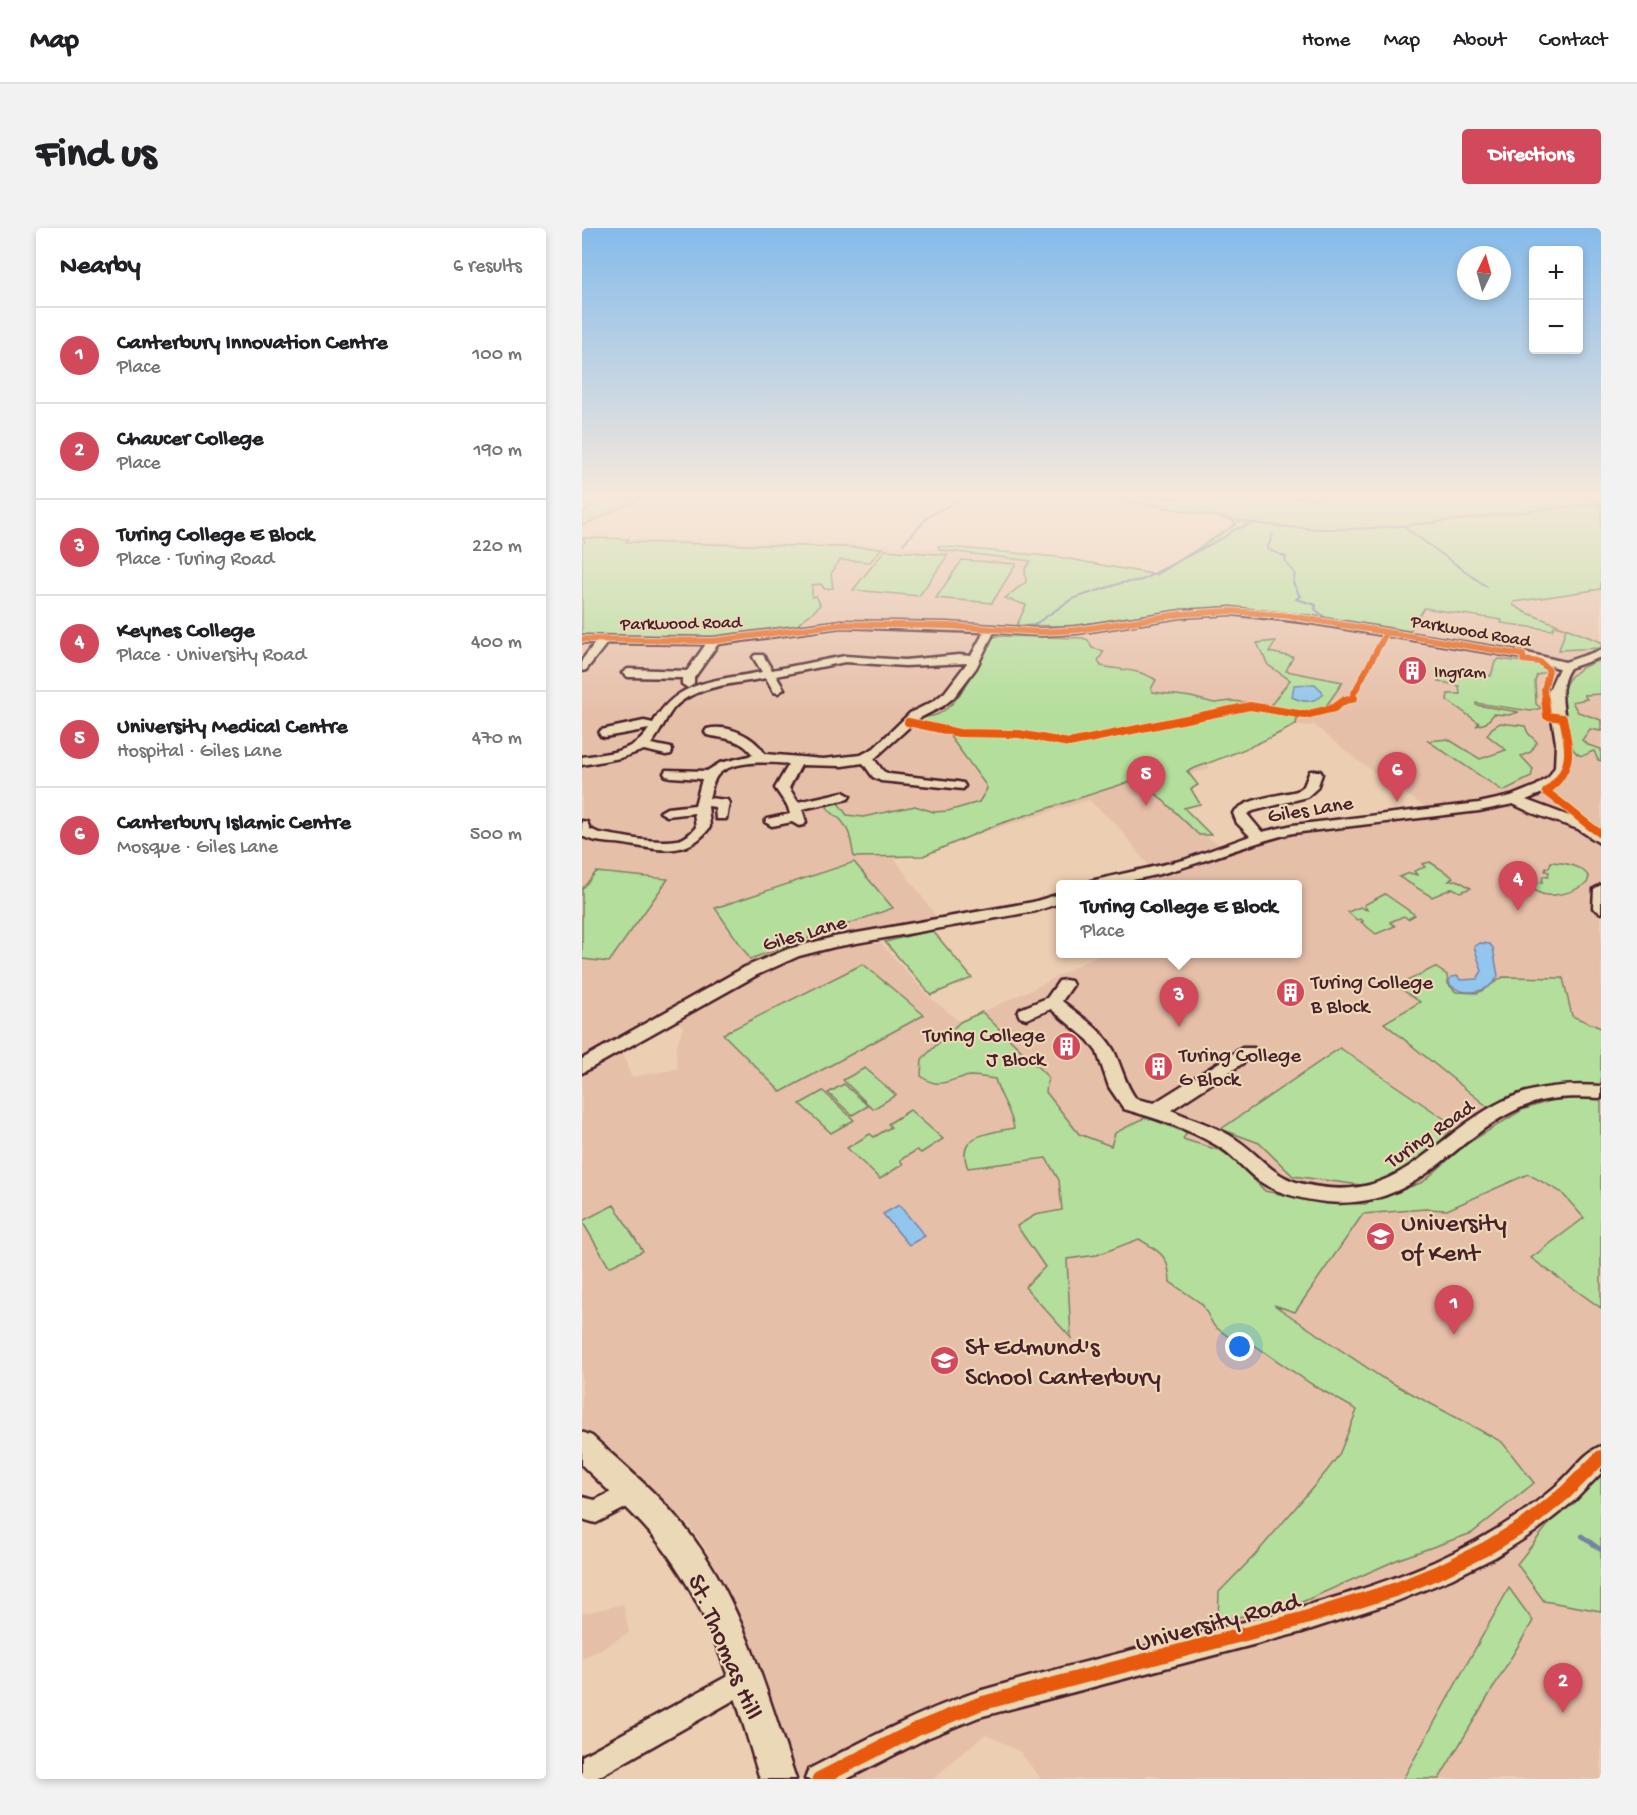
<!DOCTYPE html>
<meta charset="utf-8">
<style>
body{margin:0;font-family:"Gochi Hand",sans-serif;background:#f2f2f2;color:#202124}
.controls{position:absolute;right:18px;top:18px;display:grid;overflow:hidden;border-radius:6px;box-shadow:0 3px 9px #0003}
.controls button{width:54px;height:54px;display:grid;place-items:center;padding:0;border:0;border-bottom:2px solid #e0e0e0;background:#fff;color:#202124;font:30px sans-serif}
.compass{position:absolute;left:875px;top:18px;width:54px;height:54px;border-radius:50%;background:#fff;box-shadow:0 3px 9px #0003;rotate:5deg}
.you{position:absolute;left:658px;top:1119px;width:21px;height:21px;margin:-15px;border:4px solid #fff;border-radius:50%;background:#1a73e8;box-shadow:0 0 0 9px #1a73e833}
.badge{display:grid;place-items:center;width:39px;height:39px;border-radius:50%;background:#d1495b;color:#fff;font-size:20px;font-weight:700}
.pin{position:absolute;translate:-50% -50px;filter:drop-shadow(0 2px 3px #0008)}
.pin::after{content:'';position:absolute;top:32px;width:21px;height:18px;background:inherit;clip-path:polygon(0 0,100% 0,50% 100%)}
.popup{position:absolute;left:474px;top:652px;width:246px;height:78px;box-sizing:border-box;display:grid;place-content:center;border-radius:6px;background:#fff;filter:drop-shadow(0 2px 4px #0005);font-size:20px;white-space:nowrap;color:#757577}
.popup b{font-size:22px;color:#202124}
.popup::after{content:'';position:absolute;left:50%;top:100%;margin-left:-12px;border:12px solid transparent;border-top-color:#fff}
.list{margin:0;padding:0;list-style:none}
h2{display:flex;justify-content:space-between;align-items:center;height:78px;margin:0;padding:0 24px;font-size:26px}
h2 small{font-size:20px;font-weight:400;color:#757577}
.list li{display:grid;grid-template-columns:39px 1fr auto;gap:18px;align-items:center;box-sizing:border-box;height:96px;padding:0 24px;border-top:2px solid #e0e0e0}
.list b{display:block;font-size:22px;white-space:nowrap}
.list p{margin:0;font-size:20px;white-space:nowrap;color:#757577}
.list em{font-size:20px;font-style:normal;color:#757577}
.map{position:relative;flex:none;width:1019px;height:1551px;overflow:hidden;border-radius:6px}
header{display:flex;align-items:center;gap:36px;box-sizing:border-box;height:84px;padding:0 30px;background:#fff;border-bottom:2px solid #e0e0e0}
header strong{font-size:28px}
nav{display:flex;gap:33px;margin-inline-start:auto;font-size:21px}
.intro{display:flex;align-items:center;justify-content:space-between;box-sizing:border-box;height:144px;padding:0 36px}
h1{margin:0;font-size:42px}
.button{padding:15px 27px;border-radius:6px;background:#d1495b;color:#fff;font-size:21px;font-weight:700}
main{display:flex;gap:36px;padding:0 36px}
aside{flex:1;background:#fff;border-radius:6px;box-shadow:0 3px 9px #0003}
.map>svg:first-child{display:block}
.built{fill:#e6bfa9}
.green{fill:#b3de9b;stroke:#7e7e63;stroke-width:1.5}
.water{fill:#92c6ef;stroke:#7583a1;stroke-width:1.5}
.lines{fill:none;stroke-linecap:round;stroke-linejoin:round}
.stream-far1{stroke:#7583a1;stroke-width:2}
.stream{stroke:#7583a1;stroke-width:4.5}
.minor-casing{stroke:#4a1f2b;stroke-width:5}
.major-casing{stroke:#4a1f2b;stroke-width:5}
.minor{fill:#ebd8b6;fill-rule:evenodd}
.major{fill:#ebd8b6;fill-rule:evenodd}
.cycleway-far2-casing{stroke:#ebd8b6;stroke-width:8}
.cycleway-far1-casing{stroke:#ebd8b6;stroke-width:10}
.cycleway-casing{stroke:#ebd8b6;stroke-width:17}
.cycleway-far2{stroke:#e8590c;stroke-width:6}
.cycleway-far1{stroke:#e8590c;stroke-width:8}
.cycleway{stroke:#e8590c;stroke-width:14}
.labels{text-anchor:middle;stroke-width:4.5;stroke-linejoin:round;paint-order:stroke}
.far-street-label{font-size:18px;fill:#4a1f2b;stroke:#ebd8b6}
.far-poi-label{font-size:18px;fill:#4a1f2b;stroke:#ebd8b6;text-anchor:start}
.street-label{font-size:21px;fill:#4a1f2b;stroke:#ebd8b6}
.poi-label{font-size:21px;fill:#4a1f2b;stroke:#ebd8b6;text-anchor:start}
.near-poi-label{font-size:26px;fill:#4a1f2b;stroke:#ebd8b6;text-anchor:start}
.near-street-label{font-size:26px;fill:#4a1f2b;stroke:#ebd8b6}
</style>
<header>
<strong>Map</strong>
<nav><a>Home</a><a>Map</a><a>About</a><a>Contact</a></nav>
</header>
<div class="intro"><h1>Find us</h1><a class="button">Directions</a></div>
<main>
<aside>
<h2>Nearby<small>6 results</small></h2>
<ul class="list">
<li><span class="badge">1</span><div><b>Canterbury Innovation Centre</b><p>Place</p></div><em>100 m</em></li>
<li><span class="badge">2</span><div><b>Chaucer College</b><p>Place</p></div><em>190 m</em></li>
<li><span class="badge">3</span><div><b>Turing College E Block</b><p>Place · Turing Road</p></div><em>220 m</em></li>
<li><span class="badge">4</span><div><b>Keynes College</b><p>Place · University Road</p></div><em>400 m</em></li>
<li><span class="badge">5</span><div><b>University Medical Centre</b><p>Hospital · Giles Lane</p></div><em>470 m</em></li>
<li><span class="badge">6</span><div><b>Canterbury Islamic Centre</b><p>Mosque · Giles Lane</p></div><em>500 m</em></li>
</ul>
</aside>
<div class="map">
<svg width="1019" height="1551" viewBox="0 0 1019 1551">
<rect width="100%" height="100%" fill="#ecceb2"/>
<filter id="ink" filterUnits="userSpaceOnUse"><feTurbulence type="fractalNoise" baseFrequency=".0167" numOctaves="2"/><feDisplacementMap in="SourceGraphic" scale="12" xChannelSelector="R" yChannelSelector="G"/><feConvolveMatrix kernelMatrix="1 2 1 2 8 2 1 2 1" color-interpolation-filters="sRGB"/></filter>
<g filter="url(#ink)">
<path class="built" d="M 0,310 L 316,318 L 475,329 L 570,347 L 1019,351 L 1019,1551 L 583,1551 L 568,1546 L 561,1551 L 459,1551 L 438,1524 L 404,1506 L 377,1527 L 352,1551 L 213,1551 L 159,1390 L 124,1321 L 106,1296 L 0,1199 L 0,843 L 40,822 L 49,849 L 95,841 L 94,820 L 101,799 L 93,791 L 173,746 L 229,723 L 299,715 L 344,766 L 378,794 L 457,758 L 518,726 L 716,726 L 716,656 L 534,656 L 531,654 L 597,643 L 698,608 L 856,588 L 775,532 L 732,497 L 711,498 L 623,534 L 628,540 L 609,546 L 598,583 L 625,609 L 642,619 L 569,641 L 536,598 L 507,572 L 313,631 L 356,691 L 260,708 L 201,724 L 0,833 Z
M 41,1376 L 47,1405 L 0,1431 L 0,1386 Z"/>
<path class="green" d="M 18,270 L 59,270 L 0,298 L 0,286 Z
M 527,270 L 1019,270 L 1019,273 L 1010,274 L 1014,278 L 1019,277 L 1019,361 L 932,374 L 931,377 L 943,384 L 1019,414 L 1019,420 L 977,422 L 984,401 L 972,398 L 970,402 L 919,395 L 920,392 L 842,380 L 828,403 L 762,392 L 649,381 L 557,390 L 545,389 L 491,398 L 435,397 L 444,377 L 423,370 L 444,354 L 443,341 L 449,333 L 358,322 L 356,318 L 476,329 L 575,347 L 654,296 L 649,291 Z
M 0,310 L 47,311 L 44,314 L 300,320 L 288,334 L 258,332 L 249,346 L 251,360 L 242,361 L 239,356 L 230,357 L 230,369 L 234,368 L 238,376 C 234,385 221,389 215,398 L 134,411 L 0,409 L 0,317 L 3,314 Z
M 303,322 L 366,327 L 337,368 L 271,362 Z
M 380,332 L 434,336 L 410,375 L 354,370 Z
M 414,408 L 501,410 L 506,412 L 510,420 L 522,423 L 516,433 L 519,438 C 538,442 557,441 574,452 L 569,461 L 571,464 L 609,469 L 632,475 L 650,473 L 689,477 L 708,452 L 686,437 L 675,415 L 694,413 L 687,424 L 711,429 L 704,443 L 761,454 L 744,478 L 716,487 L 714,496 C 680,516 642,529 605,543 L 616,557 L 609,561 L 618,576 L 602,580 L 629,607 L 617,607 L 562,554 L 550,553 L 417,596 L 341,628 L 272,629 C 269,616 269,603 259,592 C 254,587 249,586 245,579 L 248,574 L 256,575 L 265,587 L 281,589 L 333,578 L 352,584 L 366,583 L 397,574 L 405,561 L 403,556 L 364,503 L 357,498 L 336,492 C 342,488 348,489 354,487 C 371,480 383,460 392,444 C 398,433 402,414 414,408 Z
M 917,431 L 958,436 L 964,439 L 964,444 L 955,447 L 953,453 L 954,476 L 959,480 L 949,483 L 894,475 L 894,477 L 937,484 L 927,487 L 912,486 L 904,495 L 894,498 L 897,495 L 865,472 L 866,466 L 878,466 L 877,458 L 856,453 L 861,442 L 909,448 L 913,434 Z
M 1019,432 L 1019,466 L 1002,467 L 1005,471 L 990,474 L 996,484 L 1019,492 L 1019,503 L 1008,501 L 1000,512 L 1006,517 L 1019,521 L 1019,533 L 1016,532 L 1012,523 C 1005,524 1000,534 991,521 C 982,478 964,449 1019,432 Z
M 918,495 L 943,498 L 946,505 L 955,514 L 949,524 L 939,528 L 951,541 L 949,549 L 921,563 L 846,513 L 866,511 L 898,531 L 924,522 L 905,507 L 910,500 Z
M 272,634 L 311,680 L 168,731 L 133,680 Z
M 848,634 L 871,649 L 867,653 L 875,652 L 889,660 L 878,664 L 871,660 L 850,669 L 817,649 L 828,645 L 835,647 L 832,643 L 843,639 L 840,636 Z
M 969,634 C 983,635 999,637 1007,649 L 1005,655 C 989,666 955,677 946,652 L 960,655 L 961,648 L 966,649 L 967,644 L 963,643 L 964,640 L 967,640 Z
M 14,644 L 86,651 L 27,734 L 0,731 L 0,661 Z
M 803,666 L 833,687 L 826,691 L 822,688 L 808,694 L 813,698 L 794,706 L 779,694 L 781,693 L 779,691 L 775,692 L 766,684 L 778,679 L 785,682 L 782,677 Z
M 350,702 L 390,750 L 349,767 L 303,714 Z
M 281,736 L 342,787 L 199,864 L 141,806 Z
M 853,739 L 865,747 L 866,756 L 874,764 L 896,765 L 921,749 L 981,750 L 990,788 L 1019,800 L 1019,858 C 974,854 952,866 912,884 L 802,795 L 838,774 L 815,758 Z
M 400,784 L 466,849 L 464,864 L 497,906 L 529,918 L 533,905 L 564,889 L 605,905 L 601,911 L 646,925 L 683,963 L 741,975 L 783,976 L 841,954 L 883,917 L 940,882 L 983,868 L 1019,870 L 1019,1080 L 949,1030 L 1002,990 L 979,964 L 946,946 L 865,982 L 843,981 L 781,986 L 713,1084 L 692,1077 L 799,1149 L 920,1214 L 952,1255 L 890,1305 L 817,1331 L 711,1378 L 636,1393 L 637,1364 L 673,1327 L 744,1244 L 757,1227 L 775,1182 L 731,1157 L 672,1117 L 647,1109 L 632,1098 L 620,1076 L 588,1054 C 587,1027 578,1024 557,1011 L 515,1027 L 485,1031 L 489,1110 L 443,1059 L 463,1039 L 435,998 L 453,987 L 480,982 L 477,952 L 464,930 L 386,940 C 372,907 407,905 432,900 C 429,882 418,869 413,851 C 405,850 397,848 389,848 C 368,849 359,864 339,848 L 340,831 L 378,794 Z
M 758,820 L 873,898 L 837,935 L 786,958 L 711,948 L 677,915 L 639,901 Z
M 283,840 L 314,867 L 291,881 L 261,852 Z
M 262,856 L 286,878 L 270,887 L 246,865 Z
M 241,863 L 272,892 L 249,905 L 218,876 Z
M 328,882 L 361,911 L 339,925 L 335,922 L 318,932 L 321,936 L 298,951 L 265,920 L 288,906 L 292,909 L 309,899 L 306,896 Z
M 32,977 L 61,1023 L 27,1039 L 0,993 Z
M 1019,1238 L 1019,1383 L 962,1373 L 935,1336 L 978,1282 Z
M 927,1360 L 951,1393 L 857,1551 L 821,1551 Z"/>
<path class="water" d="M 733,456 L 740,463 L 741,467 C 731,475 721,475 710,469 L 712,457 Z
M 898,715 L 908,716 L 911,720 L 916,748 C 907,765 883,769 868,757 L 867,753 L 869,749 L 876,748 L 878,752 L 895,751 L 900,743 L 892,719 Z
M 317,977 L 343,1008 L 327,1017 L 301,986 Z"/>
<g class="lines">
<path class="stream-far1" d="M 534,270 C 603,282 672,300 742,301 C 835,302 927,282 1019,276
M 821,298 L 905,359
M 691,306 L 685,321 L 704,329 L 703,333 L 713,346 L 711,355 L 718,368 L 714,371 L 734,377 L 733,381 L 746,392
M 321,316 L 347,288 L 380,270
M 449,399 L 490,371 L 539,355 L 560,352 L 644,308 L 651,302 L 673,295"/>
<path class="stream" d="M 1000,1308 L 1019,1322"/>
<defs>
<path id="minor" d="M 649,380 L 729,389 L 941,424 L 983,434 L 1019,422 L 1019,429 L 988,440 C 964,475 1006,522 977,554 C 969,563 955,567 944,572 L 1006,595 L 1019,604 L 1019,616 L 996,601 L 950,585 L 931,576 L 897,583 L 711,605 C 643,621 578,656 507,656 L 509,653 L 602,632 L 668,608 L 655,595 L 651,585 C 664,570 696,568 715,563 L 722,558 L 728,543 L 738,543 L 740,546 L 735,560 L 725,569 L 671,583 L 665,586 L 680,604 L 711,597 L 897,575 L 929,568 L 954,558 L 967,549 L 973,539 L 974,515 L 966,464 L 977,440 L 941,430 L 729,395 L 649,386 L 599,389 L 495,405 L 459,407 L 412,404 L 394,440 L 372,469 L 361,478 L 336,491 L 292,531 L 301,543 L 307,546 L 376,554 L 381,555 L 383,558 L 381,561 L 299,553 L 291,549 L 281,535 L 260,538 L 219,537 L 207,560 L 216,574 L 261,564 L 268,568 L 266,571 L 220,581 L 224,594 L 222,597 L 217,598 L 210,594 L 190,598 L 183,594 L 185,591 L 208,586 L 206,579 L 193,560 L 207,536 C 187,534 144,531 133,551 C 130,557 129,564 127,570 L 145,572 L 147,575 L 144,591 L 134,591 L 133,579 L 126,578 L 128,599 C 105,631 75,621 42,616 C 27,614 13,615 0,608 L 0,593 L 5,594 L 8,601 L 17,605 C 39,608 73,616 95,612 C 103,611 109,605 114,599 L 112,585 L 85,588 L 78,584 L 85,580 L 113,577 L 120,551 L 89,549 L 84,548 L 82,545 L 84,542 L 125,543 L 138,535 L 171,527 C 159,510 143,511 125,507 L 123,504 L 125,501 C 146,496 172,508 183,526 L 241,531 L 279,527 L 292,520 L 328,485 L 352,473 L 363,464 L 385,435 L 323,438 L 263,434 L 194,448 L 202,461 L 196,465 L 192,464 L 184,450 C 156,456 111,457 91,481 C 82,493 79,504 69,516 L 89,520 L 90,523 L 89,526 L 84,527 L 62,522 L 38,530 L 0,537 L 0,529 C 25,525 52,525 67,501 L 23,509 L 19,508 L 17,505 L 19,502 L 62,493 L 71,495 C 95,451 135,453 180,444 L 171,429 L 173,427 L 181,427 L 190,442 L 263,428 L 323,432 L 377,427 L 389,428 L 402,404 L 259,399 L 136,416 L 112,450 L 112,456 L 106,460 L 100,456 L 100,450 L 46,449 L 40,445 L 46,441 L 105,443 L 124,416 L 25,415 L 4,442 L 0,443 L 0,432 L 13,415 L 0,414 L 0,408 L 131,410 L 259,393 L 365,395 L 459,401 L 495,399 L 599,383 Z
M 1019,657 L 1019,685 L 1011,680 L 1012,661 Z
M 478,666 L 478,675 L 454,683 L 252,719 L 217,728 L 175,747 L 0,845 L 0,831 L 163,739 L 206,721 L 252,709 L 451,674 Z
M 483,752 L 489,753 L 491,757 L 480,773 C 498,788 521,802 532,823 C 540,840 543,856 554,871 L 572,875 L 660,820 L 672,820 L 675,824 L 672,828 L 589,882 C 611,892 635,898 655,912 C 676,926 689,946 714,954 C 816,983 844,911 921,873 C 952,858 985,856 1019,858 L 1019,870 C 997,869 973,868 951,875 C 871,902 843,983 744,974 C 719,971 691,965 672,949 C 659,938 649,925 634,917 C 605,900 573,890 542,881 L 527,859 L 515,824 L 506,812 L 469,781 L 444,791 L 438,789 L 436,785 L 438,781 L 465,770 L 477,753 Z
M 1019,1218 L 1019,1245 L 993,1272 L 954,1303 L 913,1329 L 869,1351 L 815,1373 L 720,1404 L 397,1489 L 345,1510 L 265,1551 L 223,1551 L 227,1541 C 283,1512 338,1483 397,1463 C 486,1437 576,1416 666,1393 C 729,1377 792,1360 852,1334 C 896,1314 939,1289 975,1257 C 990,1245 1001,1225 1019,1218 Z
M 49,1254 L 57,1257 L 61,1265 L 57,1273 L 14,1295 L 0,1291 L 0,1269 L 13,1272 Z
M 164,1438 L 173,1442 L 177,1451 L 173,1460 L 13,1551 L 0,1551 L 0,1528 Z"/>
<path id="major" d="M 0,1204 L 10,1208 C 42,1238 77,1266 104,1301 C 161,1373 185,1466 214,1551 L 178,1551 C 154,1472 133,1390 83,1323 C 59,1291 28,1265 0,1237 Z"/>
</defs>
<use href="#minor" class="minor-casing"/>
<use href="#major" class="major-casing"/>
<use href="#minor" class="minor"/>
<use href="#major" class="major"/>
<defs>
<path id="cycleway-far2" d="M 0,411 L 131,413 L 259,396 L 365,398 L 459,404 L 495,402 L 599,386 L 649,383 L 708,388 L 941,427 L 941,432 L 958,434 L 967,442 L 962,461 L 963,472
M 763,472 L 773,470 L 771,467 L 804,405"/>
<path id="cycleway-far1" d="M 963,471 L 965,488 L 981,490 C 988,523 992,541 964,564 C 984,577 999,593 1019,606
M 326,494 L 377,505 L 437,506 L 487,515 L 668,478 L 723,487 L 752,480 L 763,472 L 770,471"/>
<path id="cycleway" d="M 237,1551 L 335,1501 L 397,1476 L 720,1391 L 815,1361 L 861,1342 L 905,1320 L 946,1295 L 984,1264 L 1019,1229"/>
</defs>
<use href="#cycleway-far2" class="cycleway-far2-casing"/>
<use href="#cycleway-far1" class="cycleway-far1-casing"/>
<use href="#cycleway" class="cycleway-casing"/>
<use href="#cycleway-far2" class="cycleway-far2"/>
<use href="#cycleway-far1" class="cycleway-far1"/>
<use href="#cycleway" class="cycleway"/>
</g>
</g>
<linearGradient id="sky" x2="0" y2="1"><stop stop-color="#85bbeb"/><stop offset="0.55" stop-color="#f6e9dc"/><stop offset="1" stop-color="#f6e9dc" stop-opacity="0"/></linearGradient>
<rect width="1019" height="487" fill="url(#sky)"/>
<defs>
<symbol id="building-disc" viewBox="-11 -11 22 22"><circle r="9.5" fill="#d1495b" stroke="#ebd8b6"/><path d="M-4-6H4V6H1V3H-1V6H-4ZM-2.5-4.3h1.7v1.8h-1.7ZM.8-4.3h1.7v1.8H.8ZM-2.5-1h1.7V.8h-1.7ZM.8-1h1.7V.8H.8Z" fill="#fff"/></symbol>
<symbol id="university-disc" viewBox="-11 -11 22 22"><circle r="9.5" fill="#d1495b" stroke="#ebd8b6"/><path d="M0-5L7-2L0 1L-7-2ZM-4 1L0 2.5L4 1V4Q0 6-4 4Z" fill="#fff"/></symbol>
<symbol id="school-disc" viewBox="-11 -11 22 22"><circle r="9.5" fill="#d1495b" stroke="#ebd8b6"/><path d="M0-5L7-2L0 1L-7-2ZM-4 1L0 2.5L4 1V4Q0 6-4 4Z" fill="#fff"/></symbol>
</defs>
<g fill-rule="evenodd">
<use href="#building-disc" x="814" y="426" width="33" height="33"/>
<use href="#building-disc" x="692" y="748" width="33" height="33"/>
<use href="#building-disc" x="468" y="802" width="33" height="33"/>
<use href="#building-disc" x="560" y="822" width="33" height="33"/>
<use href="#university-disc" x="782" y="992" width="33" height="33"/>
<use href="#school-disc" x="346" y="1116" width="33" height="33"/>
</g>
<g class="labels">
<g class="far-street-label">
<text transform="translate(99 394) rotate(-1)" y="6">Parkwood Road</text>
<text transform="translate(889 402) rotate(10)" y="6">Parkwood Road</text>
</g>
<g class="far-poi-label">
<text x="852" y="449">Ingram</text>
</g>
<g class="street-label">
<text transform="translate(728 580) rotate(-9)" y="7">Giles Lane</text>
<text transform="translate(222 704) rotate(-16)" y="7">Giles Lane</text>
<text transform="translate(847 905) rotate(-35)" y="7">Turing Road</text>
</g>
<g class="poi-label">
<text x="729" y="760">Turing College<tspan x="729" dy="24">B Block</tspan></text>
<text x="463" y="813" text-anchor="end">Turing College<tspan x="463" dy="24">J Block</tspan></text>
<text x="597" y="833">Turing College<tspan x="597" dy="24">G Block</tspan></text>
</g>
<g class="near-poi-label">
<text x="819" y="1002">University<tspan x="819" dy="30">of Kent</tspan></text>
<text x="383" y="1126">St Edmund's<tspan x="383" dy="30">School Canterbury</tspan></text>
</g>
<g class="near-street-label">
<text transform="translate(635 1392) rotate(-15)" y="9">University Road</text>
<text transform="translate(145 1418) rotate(67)" y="9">St. Thomas Hill</text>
</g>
</g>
</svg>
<div class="controls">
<button>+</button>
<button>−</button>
</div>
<svg class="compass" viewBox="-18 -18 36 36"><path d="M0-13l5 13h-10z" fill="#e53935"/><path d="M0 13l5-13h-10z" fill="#757577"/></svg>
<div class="you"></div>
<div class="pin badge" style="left:872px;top:1107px">1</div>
<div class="pin badge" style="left:981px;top:1485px">2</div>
<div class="pin badge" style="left:597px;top:799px">3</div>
<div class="popup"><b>Turing College E Block</b>Place</div>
<div class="pin badge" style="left:936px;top:683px">4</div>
<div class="pin badge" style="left:564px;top:578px">5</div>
<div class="pin badge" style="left:815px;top:574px">6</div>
</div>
</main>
